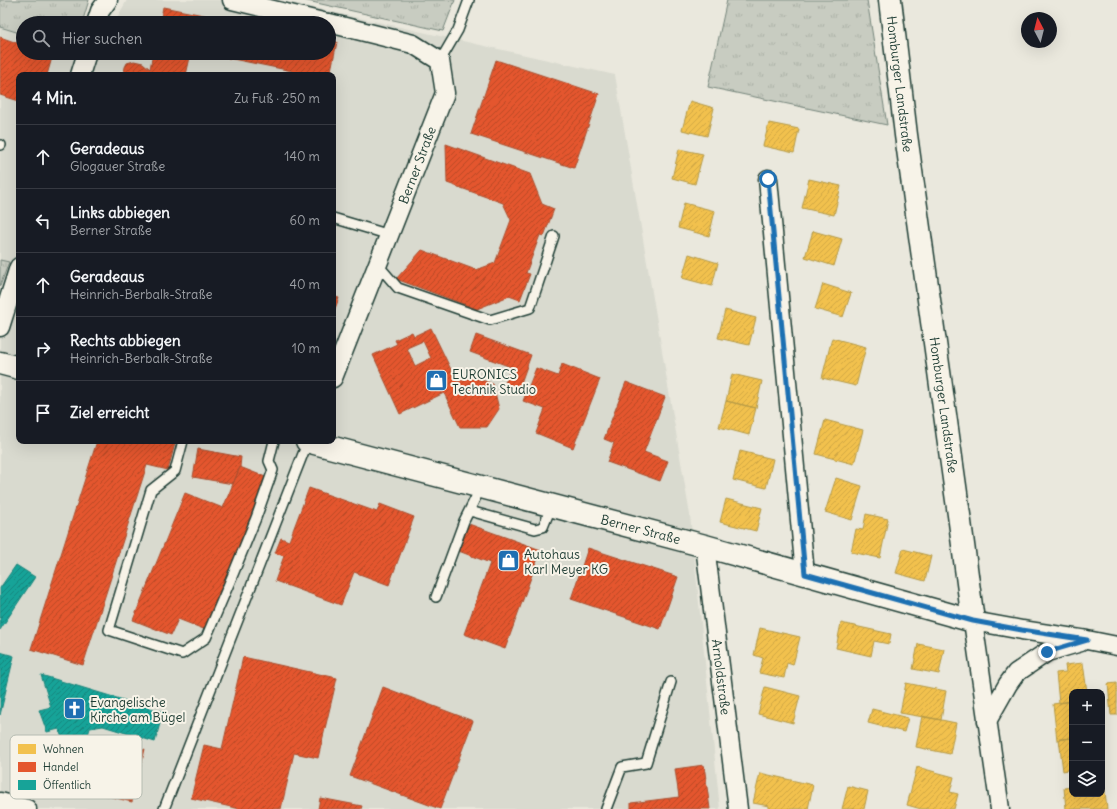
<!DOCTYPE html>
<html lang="de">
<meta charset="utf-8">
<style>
body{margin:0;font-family:Delius,sans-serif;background:#242831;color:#f1f3f6}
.controls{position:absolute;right:12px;bottom:12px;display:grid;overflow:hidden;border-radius:8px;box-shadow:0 4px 16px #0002}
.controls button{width:36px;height:36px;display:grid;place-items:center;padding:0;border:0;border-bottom:1px solid #363941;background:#171b24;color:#f1f3f6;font:20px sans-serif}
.compass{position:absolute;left:1021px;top:12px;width:36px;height:36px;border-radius:50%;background:#171b24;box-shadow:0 4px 16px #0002;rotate:353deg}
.stop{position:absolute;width:12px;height:12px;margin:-9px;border:3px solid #1f6fb2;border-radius:50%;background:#fff}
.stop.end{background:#1f6fb2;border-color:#fff;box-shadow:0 1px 4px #0008}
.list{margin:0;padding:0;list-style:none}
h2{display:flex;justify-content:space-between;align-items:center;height:52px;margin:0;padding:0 16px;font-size:17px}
h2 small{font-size:13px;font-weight:400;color:#9ea1a6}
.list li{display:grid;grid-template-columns:26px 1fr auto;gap:12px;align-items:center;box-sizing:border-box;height:64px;padding:0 16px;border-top:1px solid #363941}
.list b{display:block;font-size:15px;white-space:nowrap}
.list p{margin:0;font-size:13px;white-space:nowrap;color:#9ea1a6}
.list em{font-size:13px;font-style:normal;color:#9ea1a6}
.icon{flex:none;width:22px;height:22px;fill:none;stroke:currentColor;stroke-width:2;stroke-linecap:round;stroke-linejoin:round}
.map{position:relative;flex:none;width:1117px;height:809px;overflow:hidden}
.search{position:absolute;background:#171b24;box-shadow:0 4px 16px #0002;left:16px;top:16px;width:320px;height:44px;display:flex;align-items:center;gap:10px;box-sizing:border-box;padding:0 14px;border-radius:22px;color:#9ea1a6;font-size:15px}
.panel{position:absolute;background:#171b24;box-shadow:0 4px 16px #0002;left:16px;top:72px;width:320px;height:372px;border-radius:8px}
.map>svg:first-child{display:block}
.built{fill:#d9dacf;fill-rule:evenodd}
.grass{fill:url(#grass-tufts);stroke:#74847a}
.homes{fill:url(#homes-hatch);stroke:#b39946}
.shops{fill:url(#shops-hatch);stroke:#a94f30;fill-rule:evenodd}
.public{fill:url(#public-hatch);stroke:#19847a}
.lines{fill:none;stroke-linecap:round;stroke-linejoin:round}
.lane-casing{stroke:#1f3d34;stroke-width:12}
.street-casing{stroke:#1f3d34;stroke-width:21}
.secondary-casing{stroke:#1f3d34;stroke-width:25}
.lane{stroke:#f7f3e8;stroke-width:9}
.street{stroke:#f7f3e8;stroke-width:18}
.secondary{stroke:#f7f3e8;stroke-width:22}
.route{stroke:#1f6fb2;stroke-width:5}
.labels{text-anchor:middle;stroke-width:4;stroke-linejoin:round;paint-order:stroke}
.street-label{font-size:13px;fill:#1f3d34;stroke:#f7f3e8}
.poi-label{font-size:13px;fill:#1f3d34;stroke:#f7f3e8;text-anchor:start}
.key{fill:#f7f3e8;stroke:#b6bcb2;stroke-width:1}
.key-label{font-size:11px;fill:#1f3d34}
</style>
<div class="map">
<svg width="1117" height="809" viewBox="0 0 1117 809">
<defs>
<pattern id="grass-tufts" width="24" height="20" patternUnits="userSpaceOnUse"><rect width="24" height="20" fill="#c8ccc1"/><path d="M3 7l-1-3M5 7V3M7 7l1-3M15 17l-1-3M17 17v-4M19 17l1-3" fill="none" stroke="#abb0a6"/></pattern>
<pattern id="homes-hatch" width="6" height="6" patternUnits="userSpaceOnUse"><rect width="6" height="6" fill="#f2c14e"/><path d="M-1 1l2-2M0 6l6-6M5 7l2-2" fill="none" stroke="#cfa745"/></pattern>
<pattern id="shops-hatch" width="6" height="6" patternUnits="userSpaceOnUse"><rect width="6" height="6" fill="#e4572e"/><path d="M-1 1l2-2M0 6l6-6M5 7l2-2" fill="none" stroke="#b84928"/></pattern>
<pattern id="public-hatch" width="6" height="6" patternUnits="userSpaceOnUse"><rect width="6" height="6" fill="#17a398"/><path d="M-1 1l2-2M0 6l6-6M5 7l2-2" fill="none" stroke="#14867d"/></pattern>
</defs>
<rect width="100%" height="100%" fill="#eae8dd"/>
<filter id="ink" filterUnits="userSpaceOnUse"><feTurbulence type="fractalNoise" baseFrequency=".025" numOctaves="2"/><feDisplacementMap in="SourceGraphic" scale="8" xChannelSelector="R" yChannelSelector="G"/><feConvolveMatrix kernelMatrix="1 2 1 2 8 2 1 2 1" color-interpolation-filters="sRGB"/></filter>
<g filter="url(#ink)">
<path class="built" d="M 127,0 L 279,0 L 615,75 L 690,515 L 720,809 L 27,809 L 0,802 L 0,27 L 23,34 L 23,53 L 78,53 L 92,62 L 97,53 L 329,53 L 329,23 L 114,23 ZM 19,75 L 333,75 L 333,441 L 19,441 Z"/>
<path class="grass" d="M 0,0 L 89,0 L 82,23 L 23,23 L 23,34 L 0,27 Z
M 303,0 L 455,0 L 443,31 Z
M 727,0 L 867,0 L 887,125 L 708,87 Z
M 0,260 L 9,262 L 0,286 Z"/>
<path class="homes" d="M 690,101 L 714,108 L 707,136 L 682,130 Z
M 769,123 L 799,129 L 794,153 L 763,146 Z
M 679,149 L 703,154 L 695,184 L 672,178 Z
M 809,179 L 841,186 L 834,215 L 802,208 Z
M 684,203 L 715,211 L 709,236 L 678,228 Z
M 813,231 L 842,239 L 834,266 L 805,257 Z
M 689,254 L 718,263 L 712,286 L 682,278 Z
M 823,284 L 851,293 L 843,317 L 815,309 Z
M 725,310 L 756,318 L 749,345 L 718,338 Z
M 832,338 L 866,347 L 856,386 L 822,378 Z
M 732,374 L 762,381 L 756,408 L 726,401 Z
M 726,401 L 756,408 L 749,435 L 719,427 Z
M 825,420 L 863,430 L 854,464 L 816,454 Z
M 740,451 L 773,459 L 766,488 L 733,480 Z
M 836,478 L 862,486 L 852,520 L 825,512 Z
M 726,499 L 762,508 L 756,531 L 720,522 Z
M 866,514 L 888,519 L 880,558 L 851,552 L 856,529 L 863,530 Z
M 903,549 L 931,556 L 925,581 L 896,573 Z
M 841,623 L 891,634 L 889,644 L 874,641 L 871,656 L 836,648 Z
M 760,628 L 800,637 L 793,665 L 787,663 L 784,678 L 759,673 L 763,658 L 754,655 Z
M 918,644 L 944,649 L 939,674 L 913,669 Z
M 1083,663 L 1087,692 L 1072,692 L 1072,701 L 1059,703 L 1056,673 L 1066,672 L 1065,665 Z
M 906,683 L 946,691 L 941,720 L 900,713 Z
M 1117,683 L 1117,715 L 1111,715 L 1108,684 Z
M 765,687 L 800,696 L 793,723 L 758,714 Z
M 1072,701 L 1072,738 L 1057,740 L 1053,704 Z
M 872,709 L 908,718 L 904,732 L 868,723 Z
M 922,716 L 956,723 L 950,754 L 916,747 Z
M 1072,738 L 1072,769 L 1063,771 L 1059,739 Z
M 917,767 L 954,777 L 950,792 L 958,794 L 954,809 L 921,809 L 907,805 Z
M 760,773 L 813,785 L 808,809 L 769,809 L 769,806 L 753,803 Z
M 1104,783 L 1107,809 L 1066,809 L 1064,788 L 1072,787 L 1072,794 L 1102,794 L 1102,784 Z
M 848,786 L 868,791 L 864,809 L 842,809 Z"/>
<path class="shops" d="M 163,7 L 244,23 L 160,23 Z
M 0,37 L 23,45 L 23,53 L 53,54 L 47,75 L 19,75 L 19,101 L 0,95 Z
M 329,40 L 337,42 L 330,75 L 291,75 L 292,71 L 203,53 L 329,53 Z
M 153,53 L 191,53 L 186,75 L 127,75 L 124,73 L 125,67 L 127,63 L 134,61 L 143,63 L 150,69 Z
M 496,60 L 599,94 L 574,168 L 471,134 Z
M 446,144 L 530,174 L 542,204 L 554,209 L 544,236 L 540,235 L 526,273 L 530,274 L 520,300 L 509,296 L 477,309 L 396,279 L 422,250 L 476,270 L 495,263 L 511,220 L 503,203 L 447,183 Z
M 333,296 L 339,298 L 333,314 Z
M 431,328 L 457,382 L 473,377 L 493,384 L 499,409 L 487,427 L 460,427 L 444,393 L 400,414 L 373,355 L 397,344 L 395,340 L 412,332 L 414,336 ZM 423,341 L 431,358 L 415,366 L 407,348 Z
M 476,335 L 531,355 L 517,394 L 503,389 L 511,367 L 470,352 Z
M 562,364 L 600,379 L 573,448 L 536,433 L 545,409 L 523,401 L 536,368 L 558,376 Z
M 626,382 L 665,397 L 644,452 L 668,461 L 660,481 L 607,462 L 614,443 L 604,439 Z
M 97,441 L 164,441 L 175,443 L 168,470 L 147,465 L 83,665 L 31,649 Z
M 198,449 L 241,457 L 240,467 L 233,484 L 193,477 Z
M 240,467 L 268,478 L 206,630 L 178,619 L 171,635 L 133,620 L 185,493 L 223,508 Z
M 309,488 L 377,512 L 380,504 L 414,517 L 389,585 L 354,572 L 341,605 L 275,581 L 284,556 L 275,553 L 281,538 L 289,541 Z
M 466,523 L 541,550 L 505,649 L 464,634 L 490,563 L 456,550 Z
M 588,548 L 678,577 L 660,629 L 571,599 Z
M 243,657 L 337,678 L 318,758 L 294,753 L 281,809 L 240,809 L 191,798 L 204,745 L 222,749 Z
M 383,687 L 473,721 L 440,809 L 350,776 Z
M 145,749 L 132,802 L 96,793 L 99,780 L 113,770 L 116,762 Z
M 704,765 L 710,809 L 631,809 L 631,803 L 679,797 L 675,769 Z
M 320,798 L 362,806 L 361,809 L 318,809 Z"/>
<path class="public" d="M 16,565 L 35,577 L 0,630 L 0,588 Z
M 0,652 L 14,656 L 0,715 Z
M 41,675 L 163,712 L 155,742 L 103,726 L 90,728 L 81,760 L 68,756 L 59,729 L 47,732 L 39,710 L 51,707 Z"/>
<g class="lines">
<defs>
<path id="lane" d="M 440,61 L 458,30 L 469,0
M 0,145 L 1,145
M 333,218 L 390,235
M 378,265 L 398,288 L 490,320 L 530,308 L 554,236
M 183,441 L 175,471 L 151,490 L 109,630 L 182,654 L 206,638 L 234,572 L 256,518 L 273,470 L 269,461 L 274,441
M 470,511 L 535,529 L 543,527 L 552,505
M 436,597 L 464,521 L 481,487
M 164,809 L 308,441
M 606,809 L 622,767 L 646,763 L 671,682"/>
<g id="street">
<path d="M 232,0 L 327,23"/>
<path d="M 96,23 L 100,11 L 108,0"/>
<path d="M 329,23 L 413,44 L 440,61 L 445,93 L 333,378"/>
<path d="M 80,75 L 87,53"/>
<path d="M 768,179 L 805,574"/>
<path d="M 0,327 L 19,267"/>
<path id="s1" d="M 705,546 L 738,809"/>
<path d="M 987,721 L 1008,684 L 1016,673 L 1047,652 L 1081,642"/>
<path d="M 0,802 L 27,809"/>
<path d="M 1000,809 L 973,621 L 1022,630 L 1087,640 L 1117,646"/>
</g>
<g id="secondary">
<path d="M 0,363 L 19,368"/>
<path id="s2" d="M 307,441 L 705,546 L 973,621 L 960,522 L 906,135 L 890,0"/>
</g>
</defs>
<use href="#lane" class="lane-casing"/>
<use href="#street" class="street-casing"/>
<use href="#secondary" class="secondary-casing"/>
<use href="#lane" class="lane"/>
<use href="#street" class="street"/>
<use href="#secondary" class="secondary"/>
</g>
</g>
<g class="lines" filter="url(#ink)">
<path class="route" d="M 768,179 L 805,574 L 973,621 L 1022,630 L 1087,640 L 1047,652"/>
</g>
<defs>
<symbol id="shop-square" viewBox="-11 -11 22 22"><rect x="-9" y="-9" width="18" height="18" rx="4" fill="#1f6fb2" stroke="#f7f3e8"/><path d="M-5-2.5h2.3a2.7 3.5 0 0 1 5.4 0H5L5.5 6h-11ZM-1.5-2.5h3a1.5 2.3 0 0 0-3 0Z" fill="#fff"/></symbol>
<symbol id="church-square" viewBox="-11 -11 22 22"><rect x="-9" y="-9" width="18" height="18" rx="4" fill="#1f6fb2" stroke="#f7f3e8"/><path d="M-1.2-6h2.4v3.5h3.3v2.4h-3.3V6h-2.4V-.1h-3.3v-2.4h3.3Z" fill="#fff"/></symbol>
</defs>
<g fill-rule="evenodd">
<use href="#shop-square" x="424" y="368" width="25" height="25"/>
<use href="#shop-square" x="496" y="548" width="25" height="25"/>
<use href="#church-square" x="62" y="696" width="25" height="25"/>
</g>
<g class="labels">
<g class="street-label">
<text transform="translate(900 84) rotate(83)" y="5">Homburger Landstraße</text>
<text transform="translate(417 165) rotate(-69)" y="5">Berner Straße</text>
<text transform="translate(944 405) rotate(82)" y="5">Homburger Landstraße</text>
<text dy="5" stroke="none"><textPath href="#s2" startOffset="345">Berner Straße</textPath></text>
<text dy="5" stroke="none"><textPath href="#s1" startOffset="132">Arnoldstraße</textPath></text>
</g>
<g class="poi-label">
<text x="452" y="379">EURONICS<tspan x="452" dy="15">Technik Studio</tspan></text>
<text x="524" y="559">Autohaus<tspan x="524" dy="15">Karl Meyer KG</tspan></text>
<text x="90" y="707">Evangelische<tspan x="90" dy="15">Kirche am Bügel</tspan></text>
</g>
</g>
<rect x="10" y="735" width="132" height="64" rx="6" class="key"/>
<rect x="18" y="744" width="18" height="10" fill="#f2c14e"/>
<rect x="18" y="762" width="18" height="10" fill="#e4572e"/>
<rect x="18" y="780" width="18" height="10" fill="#17a398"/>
<g class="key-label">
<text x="43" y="753">Wohnen</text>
<text x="43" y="771">Handel</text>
<text x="43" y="789">Öffentlich</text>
</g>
</svg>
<div class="controls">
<button>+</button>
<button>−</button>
<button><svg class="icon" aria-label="layers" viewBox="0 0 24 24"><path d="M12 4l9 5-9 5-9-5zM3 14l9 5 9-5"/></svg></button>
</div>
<svg class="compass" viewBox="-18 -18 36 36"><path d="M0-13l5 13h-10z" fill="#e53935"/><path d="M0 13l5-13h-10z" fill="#9ea1a6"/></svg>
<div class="stop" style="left:768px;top:179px"></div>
<div class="stop end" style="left:1047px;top:652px"></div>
<div class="search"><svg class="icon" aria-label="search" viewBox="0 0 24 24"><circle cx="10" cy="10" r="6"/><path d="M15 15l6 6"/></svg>Hier suchen</div>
<section class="panel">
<h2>4 Min.<small>Zu Fuß · 250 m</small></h2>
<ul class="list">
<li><svg class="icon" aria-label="ahead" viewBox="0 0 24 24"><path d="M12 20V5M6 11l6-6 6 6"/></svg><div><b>Geradeaus</b><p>Glogauer Straße</p></div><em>140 m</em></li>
<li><svg class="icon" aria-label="left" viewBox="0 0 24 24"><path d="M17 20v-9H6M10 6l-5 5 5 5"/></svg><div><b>Links abbiegen</b><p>Berner Straße</p></div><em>60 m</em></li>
<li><svg class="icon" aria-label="ahead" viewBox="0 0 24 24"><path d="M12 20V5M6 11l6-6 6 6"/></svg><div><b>Geradeaus</b><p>Heinrich-Berbalk-Straße</p></div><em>40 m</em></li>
<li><svg class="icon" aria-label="right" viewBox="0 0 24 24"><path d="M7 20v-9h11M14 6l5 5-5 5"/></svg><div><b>Rechts abbiegen</b><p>Heinrich-Berbalk-Straße</p></div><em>10 m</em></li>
<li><svg class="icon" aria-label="arrive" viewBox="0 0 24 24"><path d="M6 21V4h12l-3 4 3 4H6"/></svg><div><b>Ziel erreicht</b></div></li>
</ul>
</section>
</div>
